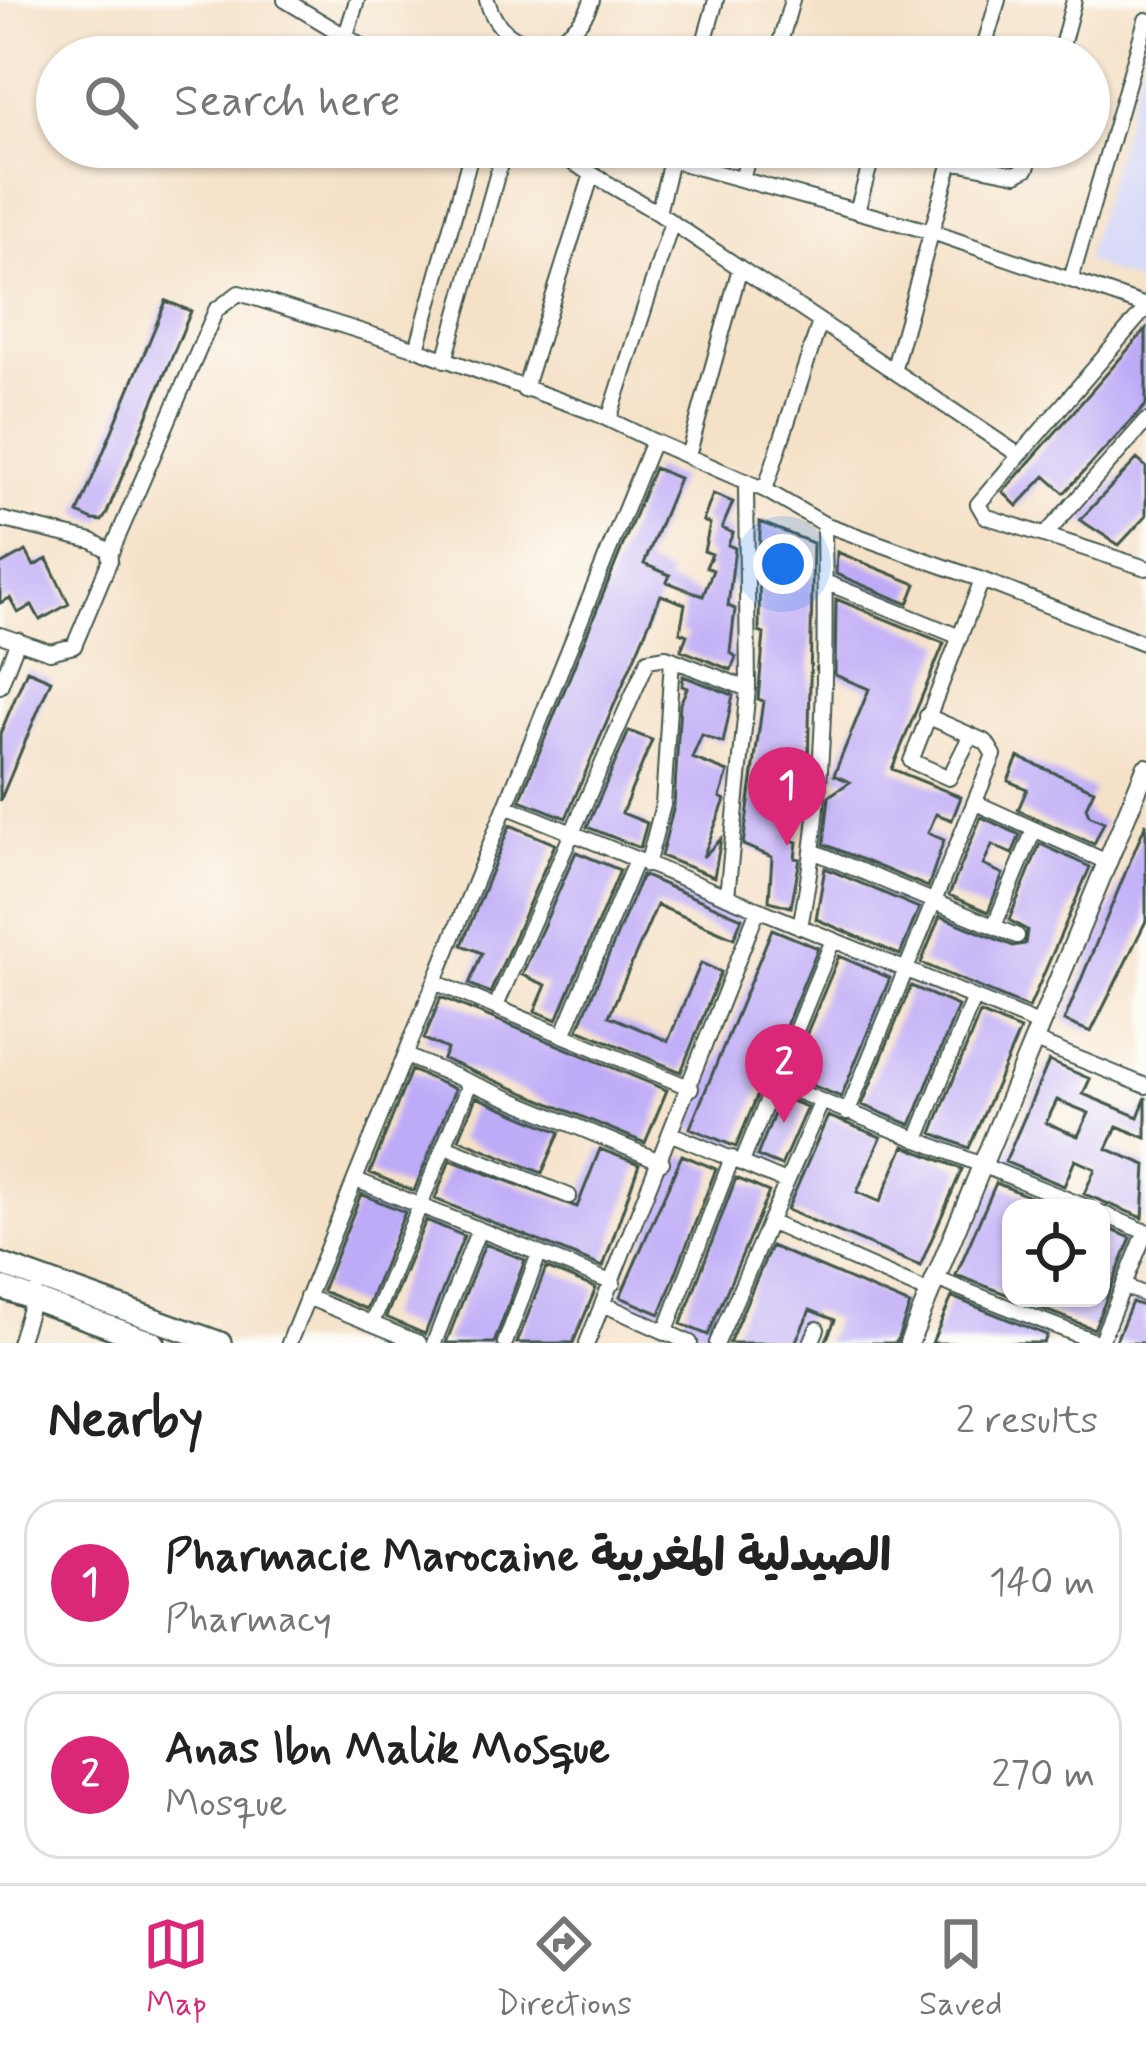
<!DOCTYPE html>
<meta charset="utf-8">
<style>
body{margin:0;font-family:Mynerve,"Playpen Sans Arabic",sans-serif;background:#f6f6f6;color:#222}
.controls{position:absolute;right:36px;bottom:36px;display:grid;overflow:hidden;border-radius:24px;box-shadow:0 3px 9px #0004}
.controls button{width:108px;height:108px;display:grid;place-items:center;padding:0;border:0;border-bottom:3px solid #e0e0e0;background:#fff;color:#222;font:60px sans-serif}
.you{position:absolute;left:783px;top:564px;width:42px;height:42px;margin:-30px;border:9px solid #fff;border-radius:50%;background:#1a73e8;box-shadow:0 0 0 18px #1a73e833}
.badge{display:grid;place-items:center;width:78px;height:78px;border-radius:50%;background:#db2777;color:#fff;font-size:39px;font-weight:700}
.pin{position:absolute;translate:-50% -99px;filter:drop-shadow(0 3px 6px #0008)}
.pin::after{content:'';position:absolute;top:63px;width:42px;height:36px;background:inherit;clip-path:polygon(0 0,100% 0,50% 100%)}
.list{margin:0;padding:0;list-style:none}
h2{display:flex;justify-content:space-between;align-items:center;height:156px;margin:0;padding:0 48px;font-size:51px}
h2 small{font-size:39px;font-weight:400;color:#767676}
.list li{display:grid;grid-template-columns:78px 1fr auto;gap:36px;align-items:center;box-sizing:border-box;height:168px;margin:0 24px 24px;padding:0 24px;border:3px solid #e0e0e0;border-radius:36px}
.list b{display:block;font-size:45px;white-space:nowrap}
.list p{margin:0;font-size:39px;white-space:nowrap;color:#767676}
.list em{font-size:39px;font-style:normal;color:#767676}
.icon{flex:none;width:66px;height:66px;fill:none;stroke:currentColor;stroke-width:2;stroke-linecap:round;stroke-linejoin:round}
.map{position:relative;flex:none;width:1146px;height:1343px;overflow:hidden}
.search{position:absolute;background:#fff;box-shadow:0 3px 9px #0004;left:36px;right:36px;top:36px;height:132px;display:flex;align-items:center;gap:30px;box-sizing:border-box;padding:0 42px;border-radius:66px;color:#767676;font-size:45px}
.sheet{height:540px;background:#fff}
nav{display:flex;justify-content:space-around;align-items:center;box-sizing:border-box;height:168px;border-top:3px solid #e0e0e0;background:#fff;font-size:33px;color:#767676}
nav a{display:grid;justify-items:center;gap:6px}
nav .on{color:#db2777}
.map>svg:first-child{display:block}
.built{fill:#d6d8f8}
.building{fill:#beabf7;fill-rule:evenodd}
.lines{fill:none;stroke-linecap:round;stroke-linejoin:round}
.minor-casing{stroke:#3f564a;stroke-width:18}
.tertiary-casing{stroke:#3f564a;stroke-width:22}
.secondary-casing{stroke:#3f564a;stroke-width:26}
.minor{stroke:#fff;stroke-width:14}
.tertiary{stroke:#fff;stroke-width:18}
.secondary{stroke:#fff;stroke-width:21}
</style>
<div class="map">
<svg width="1146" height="1343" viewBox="0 0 1146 1343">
<rect width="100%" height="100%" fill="#fdfcf7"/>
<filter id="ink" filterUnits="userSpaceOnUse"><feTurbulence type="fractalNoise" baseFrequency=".00833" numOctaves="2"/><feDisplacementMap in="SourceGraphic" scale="24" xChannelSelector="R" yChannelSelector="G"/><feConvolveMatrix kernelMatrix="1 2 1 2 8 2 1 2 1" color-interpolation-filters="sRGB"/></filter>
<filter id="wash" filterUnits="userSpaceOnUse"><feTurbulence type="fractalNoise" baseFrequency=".004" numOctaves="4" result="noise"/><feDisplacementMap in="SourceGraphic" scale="48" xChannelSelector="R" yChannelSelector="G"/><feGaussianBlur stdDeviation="2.7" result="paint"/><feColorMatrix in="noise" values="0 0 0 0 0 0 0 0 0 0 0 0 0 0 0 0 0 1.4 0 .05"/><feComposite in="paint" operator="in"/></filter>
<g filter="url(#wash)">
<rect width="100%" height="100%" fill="#f5e1c7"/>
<path class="built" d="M 1146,48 L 1146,286 L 1085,261 Z"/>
<g id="blocks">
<path class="building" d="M 166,301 L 191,311 L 106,515 L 102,521 L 93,520 L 78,513 Z
M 1146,329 L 1146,405 L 1064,493 L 1045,476 L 1017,506 L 1003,492 Z
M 1137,459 L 1146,467 L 1146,516 L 1119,545 L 1080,520 Z
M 654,468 L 679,478 L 644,564 L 670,575 L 667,582 L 703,596 L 713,570 L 706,567 L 712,554 L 704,551 L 710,524 L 703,521 L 713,494 L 733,502 L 722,528 L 733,533 L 728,545 L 735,548 L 728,606 L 735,609 L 730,652 L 736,657 L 731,670 L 681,650 L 687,635 L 680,632 L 685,604 L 661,595 L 566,818 L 520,800 Z
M 760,522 L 813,543 L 808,776 L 805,815 L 793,814 L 790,840 L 797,842 L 795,858 L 800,859 L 791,907 L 769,901 L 772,857 L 743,845 L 763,701 L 758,699 L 764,634 L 759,632 Z
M 26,551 L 34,566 L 47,559 L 69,604 L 40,620 L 32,605 L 18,613 L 10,598 L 0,603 L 0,565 Z
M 837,552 L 916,584 L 908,604 L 836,574 Z
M 836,599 L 944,643 L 892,769 L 961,797 L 952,820 L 936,814 L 928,833 L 944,840 L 928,887 L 824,844 L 829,796 L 850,782 L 834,775 L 869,689 L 835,675 Z
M 27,670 L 51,680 L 0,801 L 0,734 Z
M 683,676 L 733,695 L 723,743 L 702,735 L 692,758 L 728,772 L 720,797 L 725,800 L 703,857 L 721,839 L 714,877 L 661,856 L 674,806 L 680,704 L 687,688 L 682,686 Z
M 629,731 L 652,740 L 622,813 L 647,823 L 640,848 L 587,827 Z
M 1018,757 L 1094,790 L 1086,807 L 1089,815 L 1104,822 L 1094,844 L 1018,810 L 1027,789 L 1008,781 Z
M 981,817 L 1020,835 L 1012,854 L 992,845 L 983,865 L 1003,874 L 988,912 L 949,895 Z
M 1146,823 L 1146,921 L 1091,1032 L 1064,1021 Z
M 510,825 L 555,844 L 490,993 L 469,984 L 482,953 L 462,945 Z
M 1040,844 L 1090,867 L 1029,1008 L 921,963 L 940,916 L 1013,946 L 1025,944 L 1027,930 L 1009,920 Z
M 576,852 L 620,870 L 557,1020 L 535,1011 L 546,985 L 522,975 Z
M 825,868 L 919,908 L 900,955 L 816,919 Z
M 642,875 L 742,918 L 734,938 L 657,905 L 609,1016 L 668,1041 L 701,963 L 721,972 L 681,1072 L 578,1029 Z
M 772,929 L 818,948 L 736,1147 L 690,1128 Z
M 839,956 L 890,978 L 841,1097 L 789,1076 Z
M 911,986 L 958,1006 L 911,1125 L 862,1105 Z
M 441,997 L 667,1090 L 645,1143 L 443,1059 L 447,1049 L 424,1039 Z
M 980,1013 L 1020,1030 L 969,1148 L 932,1133 Z
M 1049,1061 L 1090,1079 L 1083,1094 L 1138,1117 L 1146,1097 L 1146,1138 L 1117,1126 L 1107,1149 L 1146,1165 L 1143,1218 L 1084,1194 L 1095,1169 L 1075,1160 L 1064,1186 L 1005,1162 ZM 1057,1100 L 1089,1113 L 1078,1136 L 1046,1123 Z
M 411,1070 L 455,1089 L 414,1191 L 370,1173 Z
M 476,1097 L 560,1132 L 542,1173 L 459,1139 Z
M 781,1097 L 807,1107 L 781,1166 L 757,1156 Z
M 828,1116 L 881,1137 L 857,1192 L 880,1202 L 904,1146 L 962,1169 L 920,1266 L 787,1210 Z
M 600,1149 L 639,1164 L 603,1267 L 435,1199 L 450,1160 L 577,1207 Z
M 682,1155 L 716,1169 L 660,1314 L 620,1297 Z
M 736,1178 L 769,1192 L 708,1335 L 681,1324 Z
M 996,1183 L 1055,1207 L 1011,1208 L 1011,1296 L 956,1275 Z
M 361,1194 L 405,1212 L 366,1309 L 322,1291 Z
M 426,1220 L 464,1236 L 425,1334 L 386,1317 Z
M 1101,1225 L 1131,1238 L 1094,1329 L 1040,1308 L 1044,1298 L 1101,1298 Z
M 485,1244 L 525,1260 L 494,1343 L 446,1343 Z
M 771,1246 L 910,1305 L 896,1343 L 825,1343 L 835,1320 L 810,1310 L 795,1343 L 729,1343 Z
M 546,1268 L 596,1288 L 573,1343 L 517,1343 Z
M 952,1297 L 1047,1335 L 1044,1343 L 932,1343 Z
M 1132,1302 L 1146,1307 L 1146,1343 L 1115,1343 Z"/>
</g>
</g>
<g filter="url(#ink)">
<use href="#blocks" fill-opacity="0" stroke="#3f564a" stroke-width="3"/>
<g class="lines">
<defs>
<path id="minor" d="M 285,0 L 380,57
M 487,0 C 503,60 573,55 592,0
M 345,38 L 357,0
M 700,57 L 716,0
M 776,57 L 792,0
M 981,57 L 998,0
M 1059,57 L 1074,0
M 546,147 L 658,213 L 1016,453
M 951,161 L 1016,174 L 1027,168 L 1034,147
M 742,179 L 751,147
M 857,211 L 875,147
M 658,213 L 671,160 L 932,232 L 1146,306
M 1072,276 L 1146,20
M 1146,308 L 978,504 L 985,516 L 1146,568
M 417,349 L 473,147
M 445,360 L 505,147
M 893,371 L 955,147
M 524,390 L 592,174
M 609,419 L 672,222
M 688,456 L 740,268
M 765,490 L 820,322
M 0,519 L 92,541 L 108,550 L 110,560 L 74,646 L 50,652 L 0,635
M 1047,533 L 1146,421
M 110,555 L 216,310 L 239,293 L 417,349 L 595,413 L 653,441
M 825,582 L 960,637
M 0,686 L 18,640
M 971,735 L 949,778 L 911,761 L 982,580 L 1146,644
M 976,803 L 1107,862
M 506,806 L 1041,1025
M 815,852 L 1017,936
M 647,865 L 663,805 L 672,659
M 727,896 L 748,689 L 746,481
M 994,926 L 1034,830
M 800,927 C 826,793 826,660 824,524
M 437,983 L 691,1088
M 496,1006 L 648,660 L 666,657 L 748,689
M 564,1033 L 636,860
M 1035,1041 L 1146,1086
M 406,1056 L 662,1162
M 776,1083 L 1089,1208
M 847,1113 L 994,755 L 986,742 L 927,716
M 672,1134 L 786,1182
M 917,1140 L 973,999
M 445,1146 L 569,1196
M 742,1162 L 833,940
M 356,1180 L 613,1283
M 1101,1213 L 1146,1232
M 769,1222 L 930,1293
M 936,1279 L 1099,1343
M 1124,1286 L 1146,1295
M 307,1297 L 419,1343
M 603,1304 L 690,1343
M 372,1323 L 469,1085
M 665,1333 L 732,1158
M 19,1343 L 35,1293
M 289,1343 L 653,441 L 765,490 L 824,524 L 982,580
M 434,1343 L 479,1229
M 505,1343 L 539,1254
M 587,1343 L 758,909
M 717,1343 L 821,1103
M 811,1343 L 817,1329
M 1100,1343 L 1146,1231"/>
<path id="tertiary" d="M 909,1343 L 1146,768"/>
<path id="secondary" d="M 0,1264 L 220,1343
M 0,1287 L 154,1343"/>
</defs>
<use href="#minor" class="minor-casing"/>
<use href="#tertiary" class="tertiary-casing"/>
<use href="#secondary" class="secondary-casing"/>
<use href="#minor" class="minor"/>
<use href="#tertiary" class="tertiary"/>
<use href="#secondary" class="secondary"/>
</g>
</g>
</svg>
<div class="controls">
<button><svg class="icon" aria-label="locate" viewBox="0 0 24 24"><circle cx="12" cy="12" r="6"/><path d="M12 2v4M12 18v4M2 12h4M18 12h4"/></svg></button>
</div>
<div class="you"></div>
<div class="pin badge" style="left:787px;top:846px">1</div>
<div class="pin badge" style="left:784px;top:1123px">2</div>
<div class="search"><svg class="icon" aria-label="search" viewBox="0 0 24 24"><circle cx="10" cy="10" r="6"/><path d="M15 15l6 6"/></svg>Search here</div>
</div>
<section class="sheet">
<h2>Nearby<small>2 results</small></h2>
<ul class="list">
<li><span class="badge">1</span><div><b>Pharmacie Marocaine الصيدلية المغربية</b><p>Pharmacy</p></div><em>140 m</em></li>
<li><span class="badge">2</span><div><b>Anas Ibn Malik Mosque</b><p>Mosque</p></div><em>270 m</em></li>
</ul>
</section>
<nav>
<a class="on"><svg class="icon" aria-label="map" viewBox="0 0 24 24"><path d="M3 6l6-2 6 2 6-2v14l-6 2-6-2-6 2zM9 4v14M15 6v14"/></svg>Map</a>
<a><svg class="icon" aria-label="directions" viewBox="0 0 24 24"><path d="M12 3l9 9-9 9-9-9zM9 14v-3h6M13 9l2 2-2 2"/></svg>Directions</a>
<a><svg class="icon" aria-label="saved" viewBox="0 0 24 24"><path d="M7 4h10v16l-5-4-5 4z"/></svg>Saved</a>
</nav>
